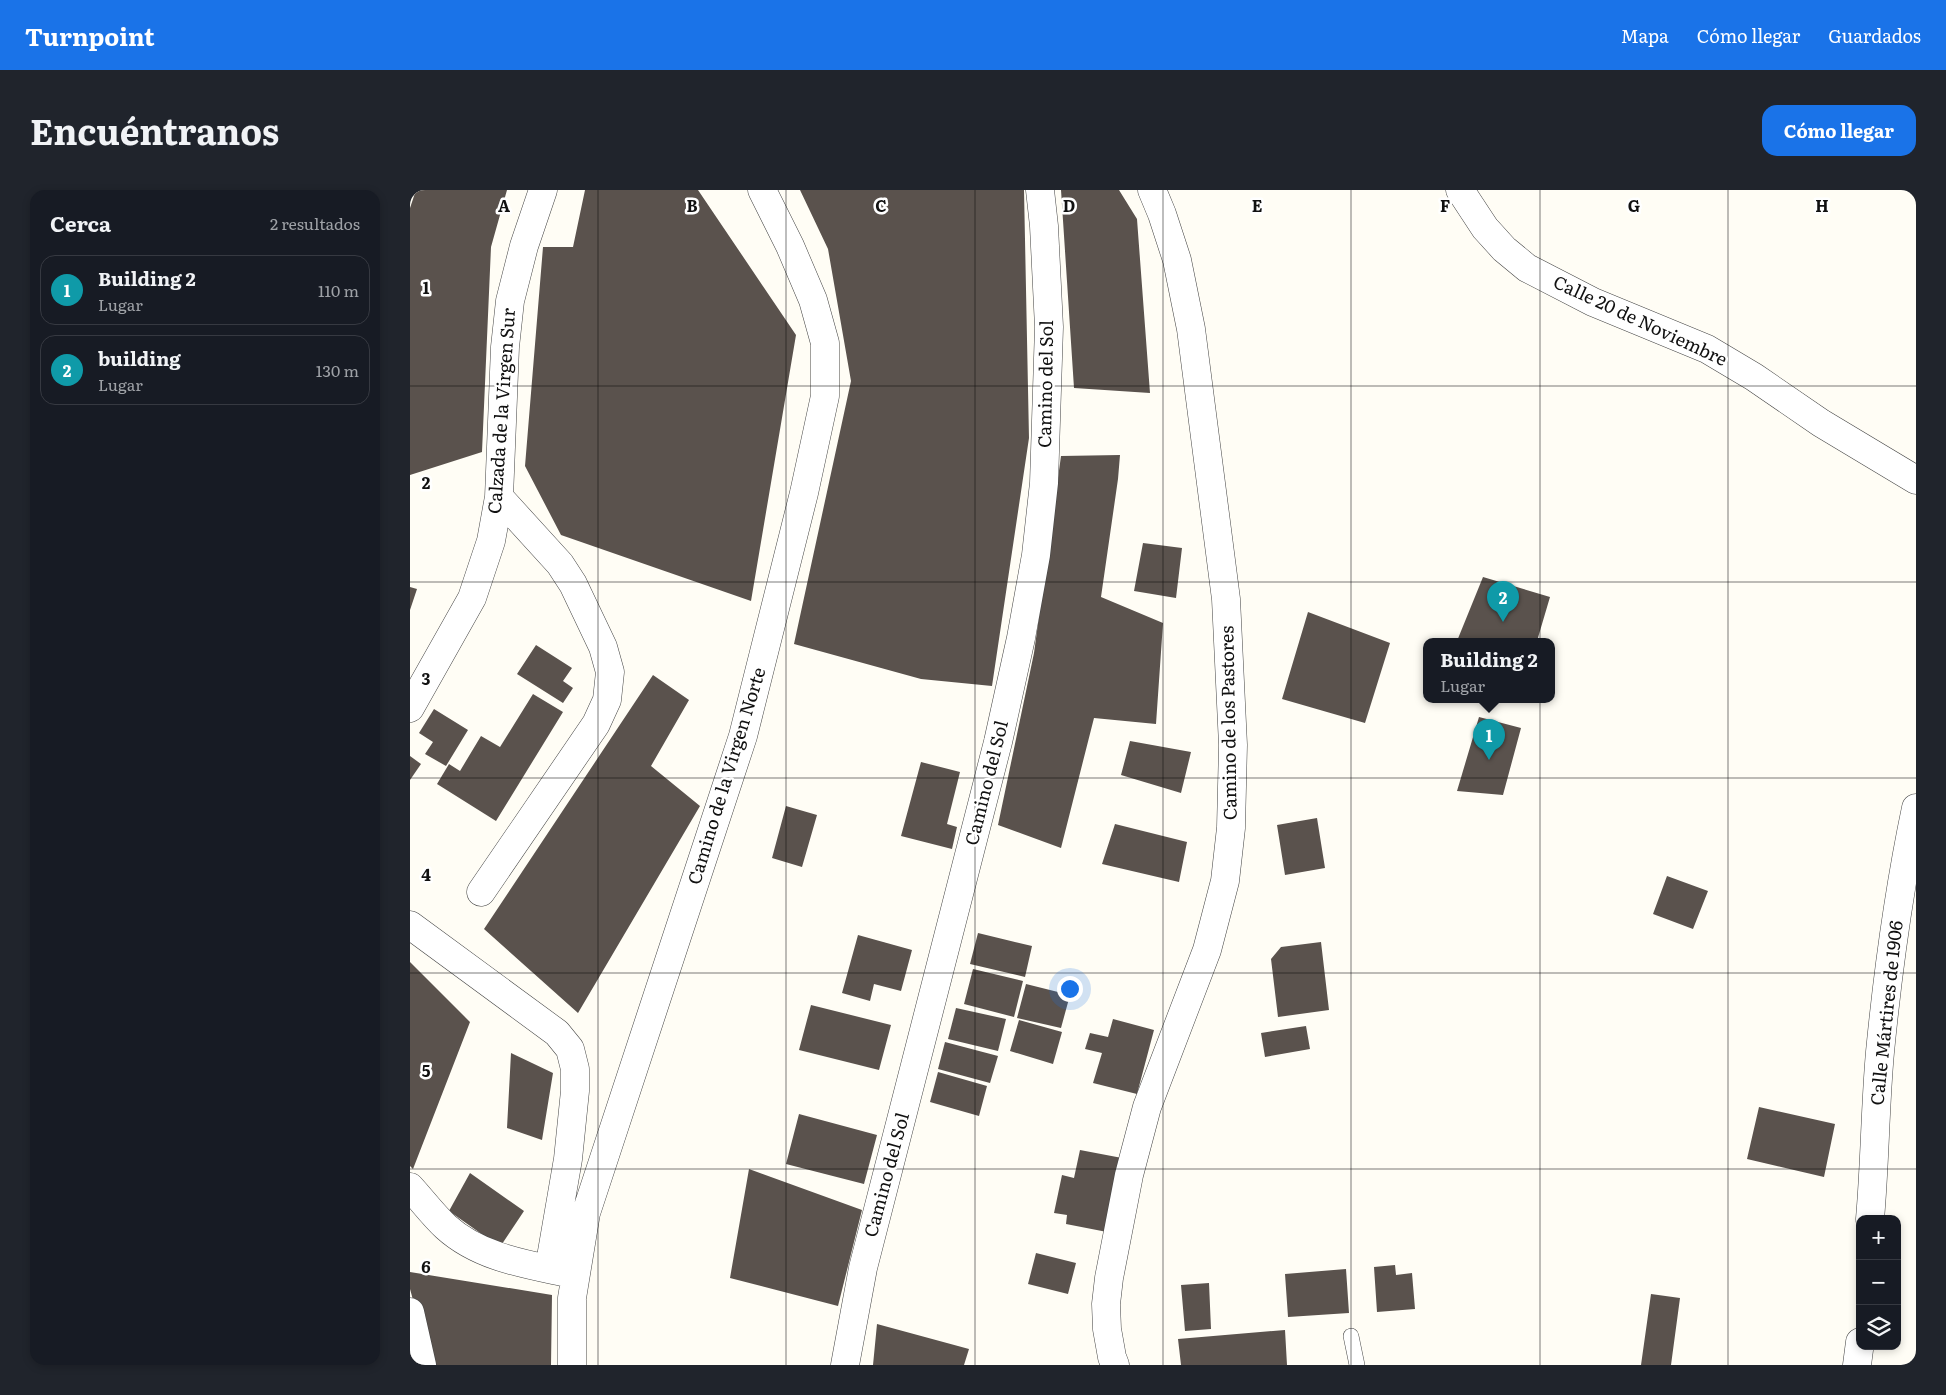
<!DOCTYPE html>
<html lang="es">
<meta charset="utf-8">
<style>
body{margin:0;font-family:Literata,serif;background:#20242c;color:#f1f3f6}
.controls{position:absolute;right:15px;bottom:15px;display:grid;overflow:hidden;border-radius:10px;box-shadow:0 2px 8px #0003}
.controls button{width:45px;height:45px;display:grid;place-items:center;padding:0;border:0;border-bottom:1px solid #363941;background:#171b24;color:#f1f3f6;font:25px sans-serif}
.you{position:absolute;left:659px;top:798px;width:18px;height:18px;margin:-12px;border:4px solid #fff;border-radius:50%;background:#1a73e8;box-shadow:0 0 0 8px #1a73e833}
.badge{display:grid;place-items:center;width:32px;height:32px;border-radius:50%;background:#1a73e8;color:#fff;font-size:16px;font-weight:700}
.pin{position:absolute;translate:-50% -41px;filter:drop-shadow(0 1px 2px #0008)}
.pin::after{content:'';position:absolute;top:26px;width:18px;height:15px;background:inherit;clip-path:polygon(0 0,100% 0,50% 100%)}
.popup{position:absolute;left:1013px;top:448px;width:132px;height:65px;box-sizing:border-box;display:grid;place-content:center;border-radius:10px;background:#171b24;filter:drop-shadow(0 1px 4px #0005);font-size:16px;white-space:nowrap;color:#9ea1a6}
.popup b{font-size:19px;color:#f1f3f6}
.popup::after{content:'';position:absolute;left:50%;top:100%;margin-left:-10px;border:10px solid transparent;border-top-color:#171b24}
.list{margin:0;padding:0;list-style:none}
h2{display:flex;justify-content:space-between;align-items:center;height:65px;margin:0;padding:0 20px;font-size:21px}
h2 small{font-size:16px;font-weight:400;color:#9ea1a6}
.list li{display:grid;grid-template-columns:32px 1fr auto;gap:15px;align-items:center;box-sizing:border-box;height:70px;margin:0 10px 10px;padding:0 10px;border:1px solid #363941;border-radius:15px}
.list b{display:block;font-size:19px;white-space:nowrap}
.list p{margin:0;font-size:16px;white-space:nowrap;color:#9ea1a6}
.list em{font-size:16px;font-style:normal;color:#9ea1a6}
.icon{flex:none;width:28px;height:28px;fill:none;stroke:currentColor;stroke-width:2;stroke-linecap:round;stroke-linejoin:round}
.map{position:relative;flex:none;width:1506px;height:1175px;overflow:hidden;border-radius:15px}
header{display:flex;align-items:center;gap:30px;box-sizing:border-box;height:70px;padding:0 25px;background:#1a73e8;color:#fff}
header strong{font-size:24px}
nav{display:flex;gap:28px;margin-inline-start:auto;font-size:18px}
.intro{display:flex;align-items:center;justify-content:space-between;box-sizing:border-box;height:120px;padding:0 30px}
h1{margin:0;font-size:35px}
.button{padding:12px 22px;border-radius:15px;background:#1a73e8;color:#fff;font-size:18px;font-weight:700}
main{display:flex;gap:30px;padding:0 30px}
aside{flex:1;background:#171b24;border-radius:15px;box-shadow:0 2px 8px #0003}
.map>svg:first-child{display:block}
.building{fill:#5a524d}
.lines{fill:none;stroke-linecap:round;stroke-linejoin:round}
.service-casing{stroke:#444;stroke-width:16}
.minor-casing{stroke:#444;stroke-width:29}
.service{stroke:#fff;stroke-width:15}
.minor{stroke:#fff;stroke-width:28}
.grid{fill:none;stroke:#111;stroke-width:1;stroke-opacity:0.55}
.labels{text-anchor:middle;stroke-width:5;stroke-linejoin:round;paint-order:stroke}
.street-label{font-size:18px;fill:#111;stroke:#fff}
.grid-label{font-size:16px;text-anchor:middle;font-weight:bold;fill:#111;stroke:#fff;stroke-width:5;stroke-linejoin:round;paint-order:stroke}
</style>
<header>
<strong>Turnpoint</strong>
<nav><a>Mapa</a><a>Cómo llegar</a><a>Guardados</a></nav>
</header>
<div class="intro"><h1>Encuéntranos</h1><a class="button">Cómo llegar</a></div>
<main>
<aside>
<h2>Cerca<small>2 resultados</small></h2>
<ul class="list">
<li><span class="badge" style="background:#0f9aa8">1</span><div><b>Building 2</b><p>Lugar</p></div><em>110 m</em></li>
<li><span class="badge" style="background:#0f9aa8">2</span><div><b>building</b><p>Lugar</p></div><em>130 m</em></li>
</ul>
</aside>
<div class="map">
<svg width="1506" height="1175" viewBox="0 0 1506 1175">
<rect width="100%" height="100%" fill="#fffdf5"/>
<path class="building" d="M 6,0 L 97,0 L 81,57 L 72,262 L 0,285 L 0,18 Z
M 175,0 L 288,0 L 386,145 L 341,411 L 151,345 L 115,276 L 133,57 L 163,57 Z
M 390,0 L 614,0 L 619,248 L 582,496 L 511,489 L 384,454 L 441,191 L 418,59 Z
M 651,0 L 709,0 L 727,29 L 740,203 L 664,198 Z
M 710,265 L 708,289 L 691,407 L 753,433 L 746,534 L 684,528 L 651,658 L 588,635 L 624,463 L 651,266 Z
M 733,353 L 772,358 L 766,408 L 724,401 Z
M 1073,387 L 1140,407 L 1127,451 L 1047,451 Z
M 0,397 L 7,399 L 0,420 Z
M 898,422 L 980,453 L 955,533 L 872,509 Z
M 126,455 L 162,478 L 153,491 L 163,498 L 153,513 L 107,484 Z
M 243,485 L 279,510 L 241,576 L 290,616 L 168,823 L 74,739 Z
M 123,504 L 153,522 L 86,631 L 27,594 L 39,574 L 50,581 L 71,546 L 90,557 Z
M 24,519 L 58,540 L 36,576 L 15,564 L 23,552 L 9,543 Z
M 1069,527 L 1111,538 L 1093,605 L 1047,601 Z
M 720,551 L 781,562 L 771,603 L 711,585 Z
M 0,566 L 11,574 L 0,590 Z
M 511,572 L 550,582 L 537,634 L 547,637 L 542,659 L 491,646 Z
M 376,616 L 407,625 L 392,677 L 362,668 Z
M 907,628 L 915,678 L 875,685 L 867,635 Z
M 705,634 L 777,652 L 769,692 L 692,674 Z
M 1257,686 L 1298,701 L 1283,739 L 1243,724 Z
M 568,743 L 622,756 L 615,787 L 560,774 Z
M 448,745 L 502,760 L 491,801 L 464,794 L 460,811 L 432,803 Z
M 911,752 L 919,820 L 868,827 L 861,769 L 871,757 Z
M 0,772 L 60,832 L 3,979 L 0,976 Z
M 563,779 L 613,791 L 604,827 L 554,814 Z
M 616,794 L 660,805 L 651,838 L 607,828 Z
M 401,815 L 481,835 L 469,880 L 389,860 Z
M 546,818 L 596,829 L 588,861 L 538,849 Z
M 703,829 L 744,840 L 727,904 L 683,893 L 692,863 L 675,859 L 680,843 L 698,847 Z
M 609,830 L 652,842 L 643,874 L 600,861 Z
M 896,836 L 900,859 L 855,867 L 851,843 Z
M 535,852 L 588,866 L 580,893 L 528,879 Z
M 101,863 L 143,883 L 132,950 L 97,938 Z
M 528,882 L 577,896 L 569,926 L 520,912 Z
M 1349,917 L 1425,934 L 1414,987 L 1337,969 Z
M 389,924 L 467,945 L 454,994 L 376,974 Z
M 670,960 L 712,968 L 697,1042 L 656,1034 L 657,1025 L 644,1023 L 652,985 L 664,988 Z
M 339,979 L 452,1020 L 428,1116 L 320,1088 Z
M 60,983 L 114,1021 L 90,1057 L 39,1021 Z
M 626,1063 L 666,1073 L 658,1104 L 618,1094 Z
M 985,1075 L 986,1085 L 1002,1083 L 1005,1119 L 967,1122 L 964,1077 Z
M 936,1079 L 939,1123 L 878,1127 L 875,1084 Z
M 0,1082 L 142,1105 L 141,1175 L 21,1175 L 0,1099 Z
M 799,1093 L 801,1139 L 775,1141 L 771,1095 Z
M 1241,1104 L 1270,1108 L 1261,1175 L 1231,1175 Z
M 467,1134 L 559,1159 L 554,1175 L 463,1175 Z
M 875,1140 L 877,1175 L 771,1175 L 768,1149 Z"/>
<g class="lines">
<defs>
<path id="service" d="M 941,1146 L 947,1175"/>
<path id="minor" d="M 1050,0 L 1075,38 L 1094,59 L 1117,78 L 1183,112 L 1297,159 L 1344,187 L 1411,233 L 1506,290
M 0,518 L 62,408 L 81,351 L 89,307 L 95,157 L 100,111 L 114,56 L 133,0
M 71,702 L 186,534 L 197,510 L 200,482 L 193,457 L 163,394 L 150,374 L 89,307
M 0,735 L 147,843 L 160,859 L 165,879 L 165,901 L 158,969 L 139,1079
M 0,997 C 12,1010 23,1025 36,1037 C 69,1067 115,1074 157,1083
M 1460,1029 C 1465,973 1465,917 1470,862 C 1478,780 1489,699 1506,618
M 0,1122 L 12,1175
M 162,1175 L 162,1108 L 176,1023 L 333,546 L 394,303 L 415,206 L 415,153 L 403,110 L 380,56 L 352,0
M 435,1175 L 453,1078 L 588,552 L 611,448 L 626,365 L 634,293 L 639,137 L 634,36 L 630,0
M 705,1175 L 702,1167 L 697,1139 L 696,1114 L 699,1088 L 719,985 L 737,917 L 797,760 L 815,691 L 821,638 L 823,555 L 816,409 L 781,139 L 767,70 L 752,24 L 742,0
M 1447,1175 L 1450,1152"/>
</defs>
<use href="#service" class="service-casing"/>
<use href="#minor" class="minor-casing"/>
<use href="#service" class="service"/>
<use href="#minor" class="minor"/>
</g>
<path class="grid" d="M 188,0 L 188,1175M 376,0 L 376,1175M 565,0 L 565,1175M 753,0 L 753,1175M 941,0 L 941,1175M 1130,0 L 1130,1175M 1318,0 L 1318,1175M 0,196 L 1506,196M 0,392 L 1506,392M 0,588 L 1506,588M 0,783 L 1506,783M 0,979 L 1506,979"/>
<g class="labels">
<g class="street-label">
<text transform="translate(1230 131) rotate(25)" y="6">Calle 20 de Noviembre</text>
<text transform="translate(636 194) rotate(-89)" y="6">Camino del Sol</text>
<text transform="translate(92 221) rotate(-86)" y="6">Calzada de la Virgen Sur</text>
<text transform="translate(819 533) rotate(-91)" y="6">Camino de los Pastores</text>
<text transform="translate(317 586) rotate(-73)" y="6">Camino de la Virgen Norte</text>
<text transform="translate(577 593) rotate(-76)" y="6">Camino del Sol</text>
<text transform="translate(1477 823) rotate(-84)" y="6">Calle Mártires de 1906</text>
<text transform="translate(477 985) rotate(-75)" y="6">Camino del Sol</text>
</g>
</g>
<g class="grid-label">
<text x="94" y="22">A</text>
<text x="282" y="22">B</text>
<text x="471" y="22">C</text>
<text x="659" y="22">D</text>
<text x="847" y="22">E</text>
<text x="1035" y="22">F</text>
<text x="1224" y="22">G</text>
<text x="1412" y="22">H</text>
<text x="16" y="104">1</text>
<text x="16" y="299">2</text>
<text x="16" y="495">3</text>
<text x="16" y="691">4</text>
<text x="16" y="887">5</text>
<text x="16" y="1083">6</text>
</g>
</svg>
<div class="controls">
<button>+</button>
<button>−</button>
<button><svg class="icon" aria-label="layers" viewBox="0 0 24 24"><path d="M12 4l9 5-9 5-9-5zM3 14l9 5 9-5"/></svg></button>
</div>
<div class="you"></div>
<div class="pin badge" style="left:1079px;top:570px;background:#0f9aa8">1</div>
<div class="popup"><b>Building 2</b>Lugar</div>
<div class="pin badge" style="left:1093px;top:432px;background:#0f9aa8">2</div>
</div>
</main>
